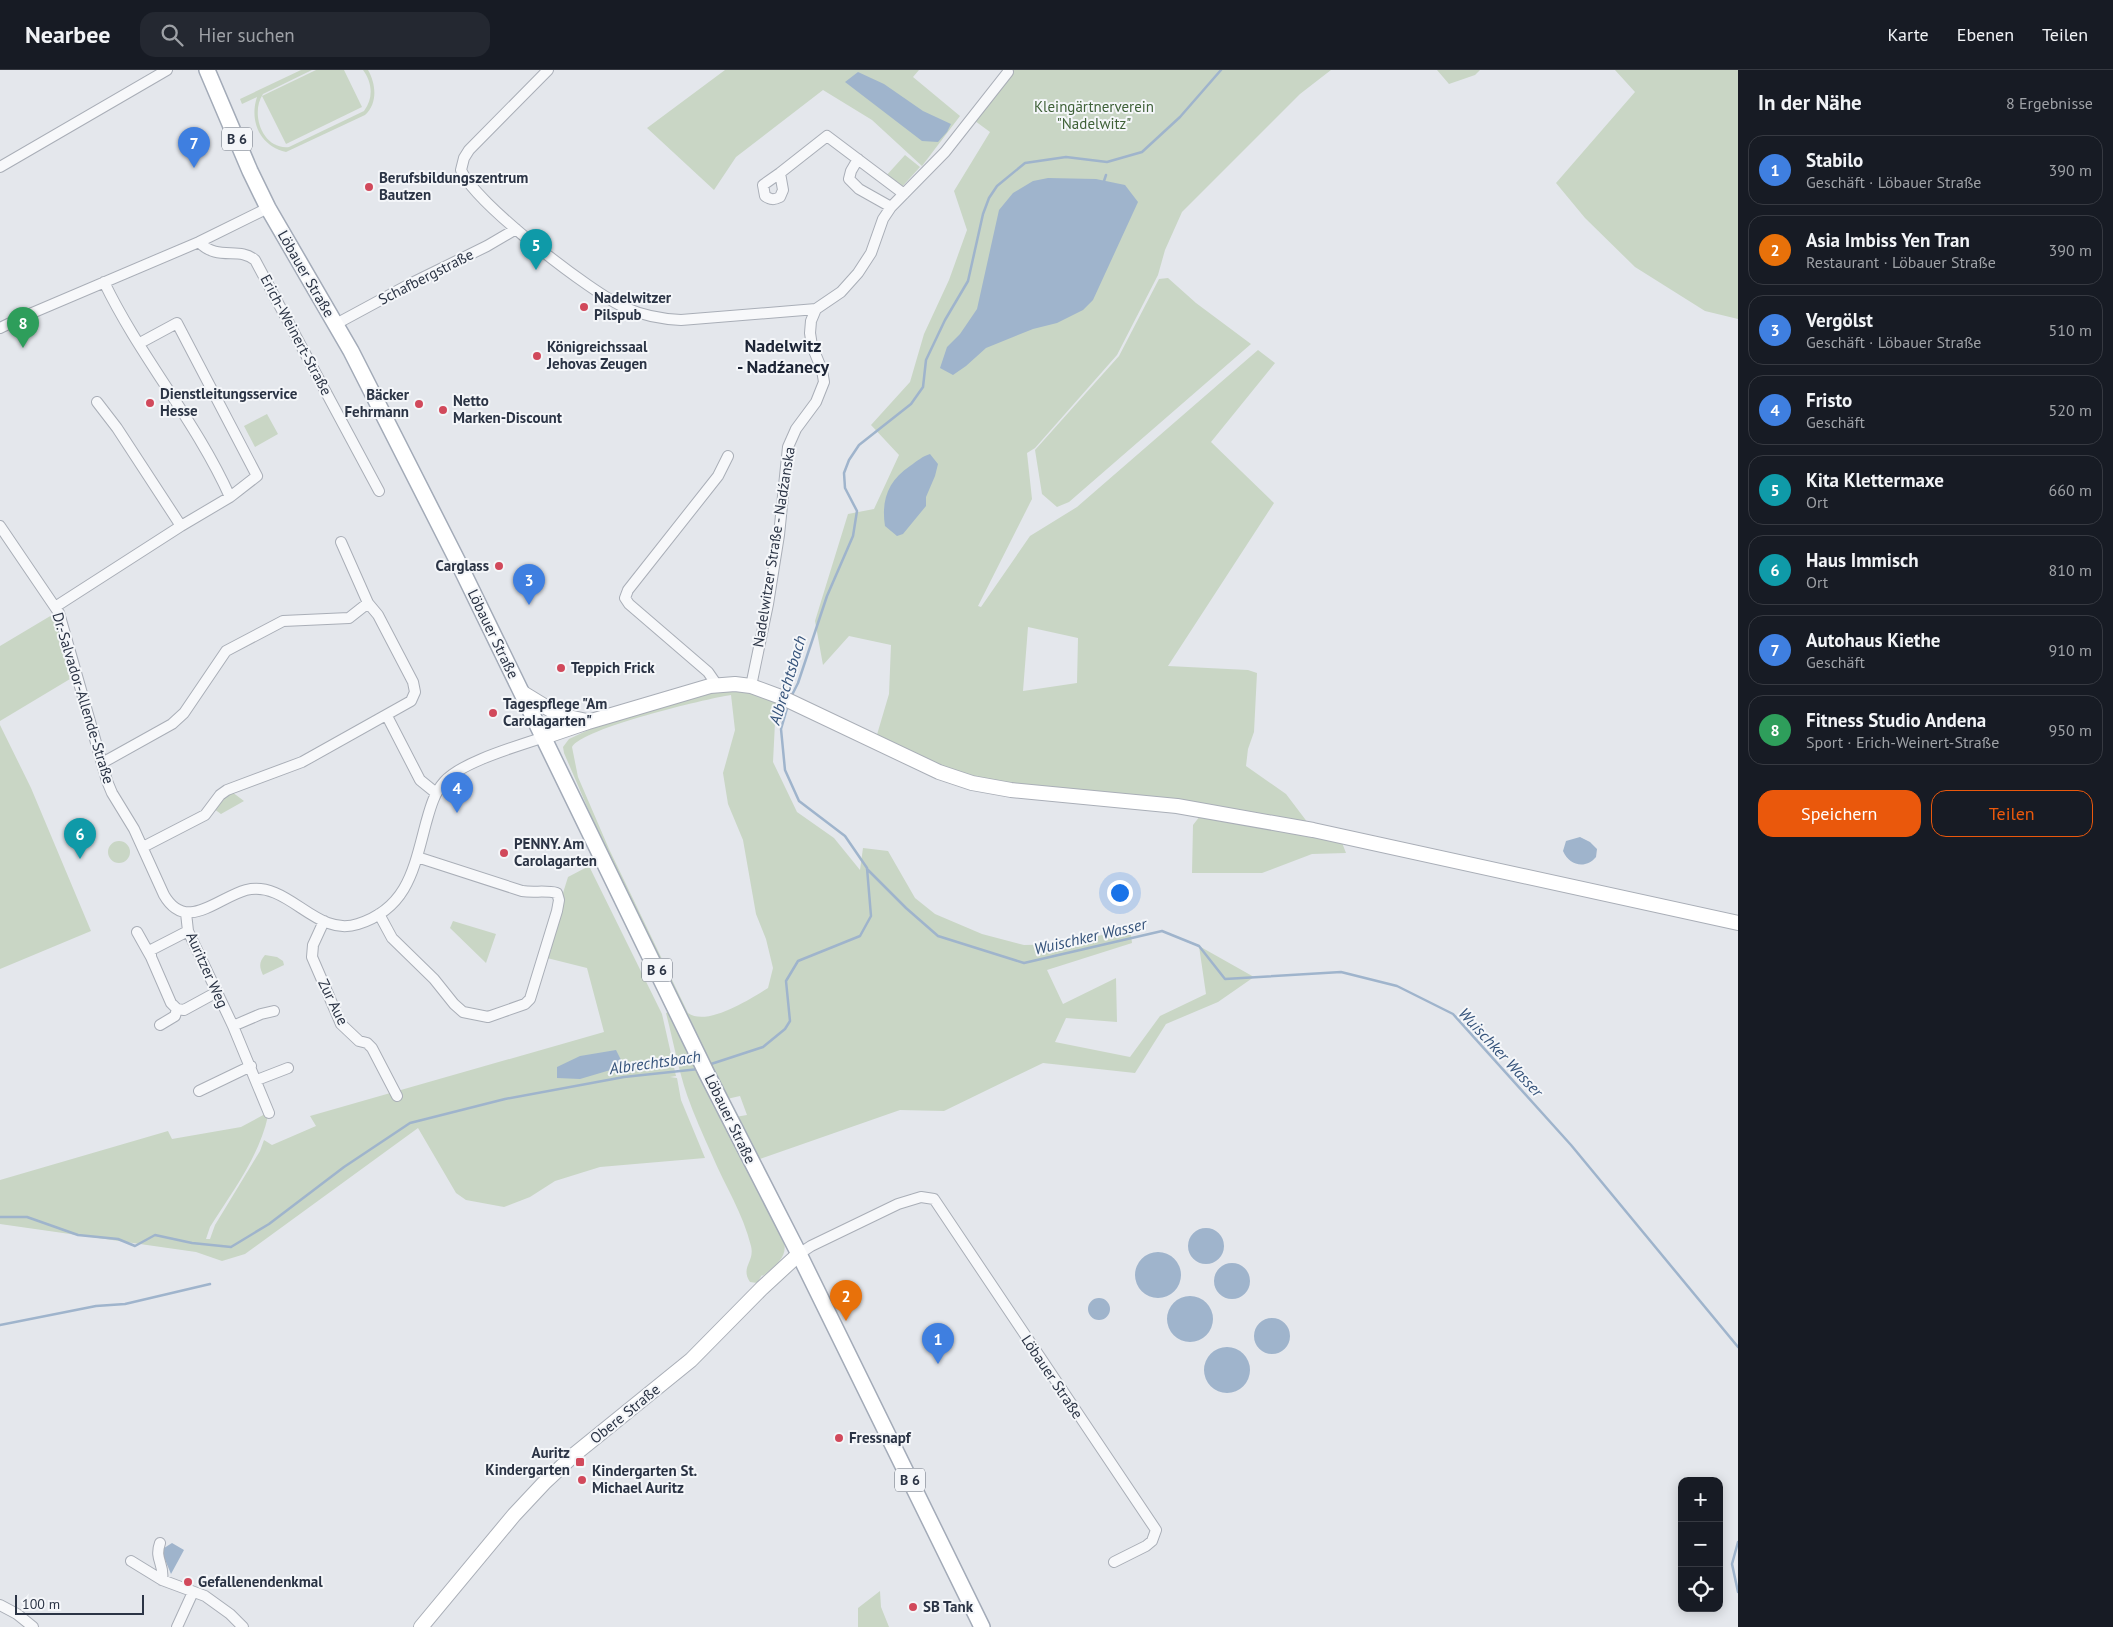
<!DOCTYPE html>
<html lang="de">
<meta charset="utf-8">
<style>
body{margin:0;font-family:"PT Sans",sans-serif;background:#242831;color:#f1f3f6}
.controls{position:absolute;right:15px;bottom:15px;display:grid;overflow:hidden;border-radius:10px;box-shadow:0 2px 12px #0003}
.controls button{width:45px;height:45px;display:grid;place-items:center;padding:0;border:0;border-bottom:1px solid #363941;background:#171b24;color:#f1f3f6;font:25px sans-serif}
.scale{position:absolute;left:15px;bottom:12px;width:129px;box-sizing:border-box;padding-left:5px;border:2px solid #2b3445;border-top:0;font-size:14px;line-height:18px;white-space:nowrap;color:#2b3445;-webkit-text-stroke:4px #f4f6f9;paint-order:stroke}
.you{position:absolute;left:1119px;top:822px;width:18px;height:18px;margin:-12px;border:4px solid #fff;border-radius:50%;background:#1a73e8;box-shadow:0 0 0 8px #1a73e833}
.badge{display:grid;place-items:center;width:32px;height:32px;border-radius:50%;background:#ea580c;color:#fff;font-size:16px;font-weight:700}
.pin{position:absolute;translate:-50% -41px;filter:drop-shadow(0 1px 2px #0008)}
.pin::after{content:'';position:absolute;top:26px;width:18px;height:15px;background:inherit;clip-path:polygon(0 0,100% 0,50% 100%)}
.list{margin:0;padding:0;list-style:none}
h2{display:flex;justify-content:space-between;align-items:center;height:65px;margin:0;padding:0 20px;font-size:21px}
h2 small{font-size:16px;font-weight:400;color:#9ea1a6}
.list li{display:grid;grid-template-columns:32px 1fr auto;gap:15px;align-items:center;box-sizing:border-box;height:70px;margin:0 10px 10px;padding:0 10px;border:1px solid #363941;border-radius:15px}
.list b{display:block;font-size:19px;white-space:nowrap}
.list p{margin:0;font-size:16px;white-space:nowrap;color:#9ea1a6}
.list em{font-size:16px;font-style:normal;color:#9ea1a6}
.actions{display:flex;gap:10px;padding:15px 20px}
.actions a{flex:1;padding:11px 0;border:1px solid #ea580c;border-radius:15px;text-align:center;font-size:18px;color:#ea580c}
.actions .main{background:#ea580c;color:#fff}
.icon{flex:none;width:28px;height:28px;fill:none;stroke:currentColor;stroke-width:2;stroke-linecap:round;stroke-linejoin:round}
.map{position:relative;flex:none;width:1738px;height:1557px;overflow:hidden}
header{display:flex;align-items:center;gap:30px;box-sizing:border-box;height:70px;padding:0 25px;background:#171b24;border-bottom:1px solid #363941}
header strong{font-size:24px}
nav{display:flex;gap:28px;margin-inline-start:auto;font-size:18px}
.search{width:350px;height:45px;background:#242831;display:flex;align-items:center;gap:12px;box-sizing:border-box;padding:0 18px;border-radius:15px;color:#9ea1a6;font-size:19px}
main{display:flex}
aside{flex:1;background:#171b24}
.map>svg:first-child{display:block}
.green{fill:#c9d6c5;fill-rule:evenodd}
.water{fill:#9fb4cc}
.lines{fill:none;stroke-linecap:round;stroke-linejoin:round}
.stream{stroke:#9fb4cc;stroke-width:2.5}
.street-casing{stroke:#a9aeb7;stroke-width:12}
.secondary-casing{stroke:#a9aeb7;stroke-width:16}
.primary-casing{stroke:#a3abb8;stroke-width:18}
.street{stroke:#f7f8fa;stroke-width:10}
.secondary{stroke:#fff;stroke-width:14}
.primary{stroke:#fff;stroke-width:15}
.poi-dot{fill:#d1495b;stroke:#f4f6f9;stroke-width:2}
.labels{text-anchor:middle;stroke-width:4;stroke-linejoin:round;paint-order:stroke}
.shield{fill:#f4f6f9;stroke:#676e7b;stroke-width:1}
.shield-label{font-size:14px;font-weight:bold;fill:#2b3445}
.park-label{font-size:15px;fill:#3f6138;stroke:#f4f6f9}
.poi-label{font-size:15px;font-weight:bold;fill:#2b3445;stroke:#f4f6f9;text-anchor:start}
.street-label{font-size:15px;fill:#2b3445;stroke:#f4f6f9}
.water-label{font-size:16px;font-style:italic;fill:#34527a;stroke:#f4f6f9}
.quarter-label{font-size:18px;font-weight:bold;fill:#1d2536;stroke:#f4f6f9}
</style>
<header>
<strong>Nearbee</strong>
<div class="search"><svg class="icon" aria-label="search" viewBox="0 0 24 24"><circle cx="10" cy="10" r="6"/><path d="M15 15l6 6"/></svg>Hier suchen</div>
<nav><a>Karte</a><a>Ebenen</a><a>Teilen</a></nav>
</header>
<main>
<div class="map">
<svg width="1738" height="1557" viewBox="0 0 1738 1557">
<rect width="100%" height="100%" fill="#e4e7ec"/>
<path class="green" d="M 301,0 L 312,0 L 263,24 C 250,43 262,80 289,77 L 364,41 C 374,28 372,12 363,0 L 368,0 C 376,14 378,33 365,45 L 286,82 C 260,76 249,51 257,27 L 242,34 L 240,29 Z
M 316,0 L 344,0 L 362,37 L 286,74 L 262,26 Z
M 725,0 L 919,0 L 913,7 L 960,46 L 922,96 L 872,50 L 823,20 L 736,87 L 714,120 L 647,58 Z
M 1009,0 L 1331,0 L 1300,24 L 1182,142 L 1165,180 L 1158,205 L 1117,285 L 1035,378 L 1027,383 L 1032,429 L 978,536 L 981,537 L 1030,466 L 1077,437 L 1258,280 L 1275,293 L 1211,372 L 1274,433 L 1168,596 L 1248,600 L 1257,603 L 1254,662 L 1248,679 L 1246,696 L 1286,724 L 1308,753 L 985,713 L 945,701 L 876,668 L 889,624 L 891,575 L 849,566 L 823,595 L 815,551 L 848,444 L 874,439 L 899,385 L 871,355 L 910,312 L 924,264 L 949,210 L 967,160 L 954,121 L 990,62 L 971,48 ZM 1028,557 L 1078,568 L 1077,613 L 1023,621 Z
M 1437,0 L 1480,0 L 1475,5 L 1449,14 Z
M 1615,0 L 1738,0 L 1738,249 L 1705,241 L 1635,197 L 1585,148 L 1556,113 L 1635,22 Z
M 905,85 L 920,97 L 900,119 L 885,107 Z
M 1168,208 L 1196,233 L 1251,274 L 1069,432 L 1057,437 L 1042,424 L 1035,380 L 1119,286 L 1159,209 Z
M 267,344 L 278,364 L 255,377 L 244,356 Z
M 52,545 L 58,555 L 70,609 L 0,651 L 0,576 Z
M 731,620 L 753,623 L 776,633 L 773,692 L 797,742 L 834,768 L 860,800 L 863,778 L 888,781 L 915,828 L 935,844 L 982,864 L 1024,875 L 1070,874 L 1130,857 L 1132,873 L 1047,900 L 1063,934 L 1116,908 L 1117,952 L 1066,948 L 1055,972 L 1130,987 L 1160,946 L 1206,924 L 1199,876 L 1254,907 L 1218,932 L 1166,954 L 1135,1003 L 1043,993 L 944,1041 L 900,1040 L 757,1090 L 735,1047 L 747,1045 L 740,1026 L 727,1029 L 613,797 L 564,683 L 563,677 L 569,669 L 603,653 L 708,622 ZM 731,625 L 735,660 L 723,703 L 728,734 L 743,770 L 756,844 L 766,869 L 773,898 L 768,918 C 750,929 707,957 688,943 L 609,779 L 578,707 L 572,677 C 583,658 705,629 731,625 Z
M 0,655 L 31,718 L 91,861 L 0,899 Z
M 232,722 L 244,731 L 221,744 L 214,739 L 219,730 Z
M 1200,746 L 1341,770 L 1346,783 L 1312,784 L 1262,803 L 1192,803 L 1193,755 Z
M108 782a11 11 0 1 1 22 0a11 11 0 1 1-22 0Z
M 589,796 L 662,944 L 676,1006 L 670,1007 L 677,1008 L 681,1030 L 705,1088 L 600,1097 L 555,1111 L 530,1127 L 504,1137 L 466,1130 L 456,1123 L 418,1058 L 245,1184 L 222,1191 L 196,1182 L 0,1154 L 0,1110 L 168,1061 L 172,1069 L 241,1057 L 265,1044 L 268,1046 C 259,1087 232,1122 210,1157 L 206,1169 L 210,1169 L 215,1155 L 260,1081 L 264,1070 L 272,1075 L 316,1056 L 310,1046 L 604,962 L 587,898 L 543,887 L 568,807 Z
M 453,851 L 496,864 L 486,893 L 450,858 Z
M 265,885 L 277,887 L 283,891 L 284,895 L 263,905 C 259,896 259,892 265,885 Z
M 672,941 L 784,1172 C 788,1188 774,1196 763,1206 L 762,1205 L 757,1213 L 750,1212 C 740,1197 755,1192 751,1176 C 743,1143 725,1116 712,1085 C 703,1065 694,1045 687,1025 C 678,998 673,970 666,943 Z
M 880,1521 L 881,1537 L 889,1557 L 858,1557 L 858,1538 Z"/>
<path class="water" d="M 858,2 L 884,14 L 923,41 L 951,54 L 947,62 L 938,72 L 922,71 L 845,12 Z
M 1048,108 L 1096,109 L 1125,115 L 1138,132 L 1093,230 L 1083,240 L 1057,253 L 1033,259 L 986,278 L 966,296 L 953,305 L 940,298 L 947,277 L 960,264 L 977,239 L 999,140 L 1013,123 L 1033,111 Z
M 930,384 L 938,394 L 935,406 L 926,427 L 926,436 L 903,464 L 897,466 L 885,456 C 881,430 888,411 910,396 C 917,391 923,386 930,384 Z
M 1580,767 L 1590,772 L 1597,779 L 1596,787 C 1585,800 1569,795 1563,781 L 1566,771 Z
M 616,980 L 624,996 L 580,1009 L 557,1008 L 557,997 L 580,986 Z
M1188 1176a18 18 0 1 1 36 0a18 18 0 1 1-36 0Z
M1135 1205a23 23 0 1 1 46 0a23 23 0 1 1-46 0Z
M1214 1211a18 18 0 1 1 36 0a18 18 0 1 1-36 0Z
M1167 1249a23 23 0 1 1 46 0a23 23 0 1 1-46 0Z
M1088 1239a11 11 0 1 1 22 0a11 11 0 1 1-22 0Z
M1254 1266a18 18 0 1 1 36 0a18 18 0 1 1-36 0Z
M1204 1300a23 23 0 1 1 46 0a23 23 0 1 1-46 0Z
M 172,1473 L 184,1480 L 171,1504 L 161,1480 Z"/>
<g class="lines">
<path class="stream" d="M 1104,111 L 1106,105
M 791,627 L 798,613 L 827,526 L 853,466 L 857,441 L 845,418 L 844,403 L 849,390 L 859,375 L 911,334 L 923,317 L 926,290 L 945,250 L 968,211 L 983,144 L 989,128 L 997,116 L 1025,93 L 1066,87 L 1107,92 L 1142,82 L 1180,47 L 1221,0
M 867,799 L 906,838 L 938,866 L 1024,893 L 1162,861 L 1199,876 L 1225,909 L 1341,902 L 1397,916 L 1453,944 L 1571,1075 L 1738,1277
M 708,995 L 763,977 L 785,959 L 790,951 L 786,911 L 798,891 L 860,866 L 871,846 L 867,798 L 845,766 L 799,731 L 785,700 L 781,659 L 788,635
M 0,1147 L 27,1147 L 78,1165 L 118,1169 L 135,1176 L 155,1165 L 192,1173 L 231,1177 L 269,1154 L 344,1097 L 410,1053 L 505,1029 L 624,1007 L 699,999
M 0,1255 L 96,1236 L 125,1234 L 210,1214
M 1738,1472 L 1732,1494 L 1738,1522"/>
<defs>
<path id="street" d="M 548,0 L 469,80 L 464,88 L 461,100 C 474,132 591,223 626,238 C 644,246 661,249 681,250 L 816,239
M 858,89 L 851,101 L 849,109 L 859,119 L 891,137
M 0,97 L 167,0
M 780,103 L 763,115 L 765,126 C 771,130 774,130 780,127 L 783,120 L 780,103 L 827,66 L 904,124
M 199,172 C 218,192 239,176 255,190 L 379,421
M 336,254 L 410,214 L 487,176 L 516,159
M 0,258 L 25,246 L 199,172 L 268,138
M 140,273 L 177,253 L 257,406 L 230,427
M 97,332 L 117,358 L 181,456
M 0,456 L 59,543 L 107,711 L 112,723 L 134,759 L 164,825 C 186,863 217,828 246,820 C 289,810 315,868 358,854 C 408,838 414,798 426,753 C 430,739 434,723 444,712 C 461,692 518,676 544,667
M 55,537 L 181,456 L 230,427 C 196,351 140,287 104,212
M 717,615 L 708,602 L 629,534 L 625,528 L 628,520 L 718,406 L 728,386
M 751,616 L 768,534 L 779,465 L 788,377 L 796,359 L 816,332 L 824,312 L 822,300 L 812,276 L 810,263 L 811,251 L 816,239 L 841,222 L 858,203 L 871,183 L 883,149 L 891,137 L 945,82 L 1008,2
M 387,646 L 420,710 L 436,723
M 102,693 L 172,654 L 184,643 L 226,581 L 283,551 L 349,548 L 368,533 L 341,472
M 143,777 L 205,745 L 220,725 L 227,720 L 302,692 L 411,631 L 415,622 L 413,612 L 378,545 L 368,533
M 186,843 L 188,861 L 233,956 L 269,1043
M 379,844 L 392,868 L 434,909 L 454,934 L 463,942 L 488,947 L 525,934 L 530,929 L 557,841 L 559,830 L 557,823 C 545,820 534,823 522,821 L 417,787
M 324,851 L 313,875 L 312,887 L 341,954 L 359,971 L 367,973 L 372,978 L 397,1026
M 188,861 L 151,880 L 151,887 L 171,933 L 177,939 L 184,940 L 217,922
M 137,862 L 151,887
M 160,955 L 175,946 L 177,939
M 233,956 L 261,944 L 274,941
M 257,1010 L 288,998
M 199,1021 L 251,996
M 799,1184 L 811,1176 L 898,1134 L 921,1127 L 934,1129 L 1156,1460 L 1152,1471 L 1146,1476 L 1114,1492
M 160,1473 C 154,1490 165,1494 162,1510
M 131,1491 L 162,1510 L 205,1526 L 230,1544 L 243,1557
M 0,1535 L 17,1544 L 33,1557
M 177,1557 L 193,1522"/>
<path id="secondary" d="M 523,623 L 559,645 L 587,651
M 544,667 L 588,652 L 710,616 L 735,614 L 751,616 L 781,627 L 939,702 L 972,713 L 1011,720 L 1177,736 L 1313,760 L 1738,853
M 421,1557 L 514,1445 L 544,1413 L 575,1384 L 691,1290 L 762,1218 L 799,1184"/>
<path id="primary" d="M 207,0 L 250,101 L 268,138 L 351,281 L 459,494 L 707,1004 L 799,1184 L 982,1557"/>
</defs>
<use href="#street" class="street-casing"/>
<use href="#secondary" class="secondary-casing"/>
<use href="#primary" class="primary-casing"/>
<use href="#street" class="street"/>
<use href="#secondary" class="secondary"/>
<use href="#primary" class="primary"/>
</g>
<g class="poi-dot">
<circle cx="369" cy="117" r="5"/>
<circle cx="584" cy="237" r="5"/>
<circle cx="537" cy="286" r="5"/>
<circle cx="150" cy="333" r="5"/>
<circle cx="419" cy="334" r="5"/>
<circle cx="443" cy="340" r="5"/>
<circle cx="499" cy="496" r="5"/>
<circle cx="561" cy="598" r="5"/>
<circle cx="493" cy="643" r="5"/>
<circle cx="504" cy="783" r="5"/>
<circle cx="839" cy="1368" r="5"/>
<rect x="575" y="1387" width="10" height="10" rx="2.5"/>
<circle cx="582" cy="1410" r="5"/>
<circle cx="188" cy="1512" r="5"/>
<circle cx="913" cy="1537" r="5"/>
</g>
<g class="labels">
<g class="shield">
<rect x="222" y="57.5" width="30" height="23" rx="4"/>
<rect x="642" y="888.5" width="30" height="23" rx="4"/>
<rect x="895" y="1398.5" width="30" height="23" rx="4"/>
</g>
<g class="shield-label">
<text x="237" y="74">B 6</text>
<text x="657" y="905">B 6</text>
<text x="910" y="1415">B 6</text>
</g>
<g class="park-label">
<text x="1094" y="42">Kleingärtnerverein<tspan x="1094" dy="17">"Nadelwitz"</tspan></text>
</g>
<g class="poi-label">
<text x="379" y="113">Berufsbildungszentrum<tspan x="379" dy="17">Bautzen</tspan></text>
<text x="594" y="233">Nadelwitzer<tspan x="594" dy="17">Pilspub</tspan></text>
<text x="547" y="282">Königreichssaal<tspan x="547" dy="17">Jehovas Zeugen</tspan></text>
<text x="160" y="329">Dienstleitungsservice<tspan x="160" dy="17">Hesse</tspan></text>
<text x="409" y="330" text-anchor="end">Bäcker<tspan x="409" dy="17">Fehrmann</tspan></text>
<text x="453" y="336">Netto<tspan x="453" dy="17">Marken-Discount</tspan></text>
<text x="489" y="501" text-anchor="end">Carglass</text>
<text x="571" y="603">Teppich Frick</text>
<text x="503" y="639">Tagespflege "Am<tspan x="503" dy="17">Carolagarten"</tspan></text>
<text x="514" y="779">PENNY. Am<tspan x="514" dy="17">Carolagarten</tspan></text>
<text x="849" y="1373">Fressnapf</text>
<text x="570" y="1388" text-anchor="end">Auritz<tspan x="570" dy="17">Kindergarten</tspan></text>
<text x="592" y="1406">Kindergarten St.<tspan x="592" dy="17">Michael Auritz</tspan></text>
<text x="198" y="1517">Gefallenendenkmal</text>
<text x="923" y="1542">SB Tank</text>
</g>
<g class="street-label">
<text transform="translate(306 204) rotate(60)" y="5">Löbauer Straße</text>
<text transform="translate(426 207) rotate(-27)" y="5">Schafbergstraße</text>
<text transform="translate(296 265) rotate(62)" y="5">Erich-Weinert-Straße</text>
<text transform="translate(774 477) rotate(-81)" y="5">Nadelwitzer Straße - Nadźanska</text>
<text transform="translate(493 564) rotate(64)" y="5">Löbauer Straße</text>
<text transform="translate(83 628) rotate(73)" y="5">Dr.-Salvador-Allende-Straße</text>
<text transform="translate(207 900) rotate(66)" y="5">Auritzer Weg</text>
<text transform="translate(333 932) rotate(64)" y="5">Zur Aue</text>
<text transform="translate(730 1049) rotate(64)" y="5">Löbauer Straße</text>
<text transform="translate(1052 1307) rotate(56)" y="5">Löbauer Straße</text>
<text transform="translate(625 1344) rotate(-39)" y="5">Obere Straße</text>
</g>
<g class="water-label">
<text transform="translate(787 610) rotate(-73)" y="6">Albrechtsbach</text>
<text transform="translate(1090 866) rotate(-13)" y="6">Wuischker Wasser</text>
<text transform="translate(1501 982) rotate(47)" y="6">Wuischker Wasser</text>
<text transform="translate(655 992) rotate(-8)" y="6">Albrechtsbach</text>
</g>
<g class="quarter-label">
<text x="783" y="282">Nadelwitz<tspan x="783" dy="21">- Nadźanecy</tspan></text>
</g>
</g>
</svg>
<div class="controls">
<button>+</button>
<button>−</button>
<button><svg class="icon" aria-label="locate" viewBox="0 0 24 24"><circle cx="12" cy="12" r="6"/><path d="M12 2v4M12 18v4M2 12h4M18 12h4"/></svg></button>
</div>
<div class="scale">100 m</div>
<div class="you"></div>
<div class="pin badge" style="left:938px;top:1294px;background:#3f7fe0">1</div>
<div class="pin badge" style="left:846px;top:1251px;background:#e8710a">2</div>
<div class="pin badge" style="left:529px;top:535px;background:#3f7fe0">3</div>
<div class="pin badge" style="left:457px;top:743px;background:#3f7fe0">4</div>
<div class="pin badge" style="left:536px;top:200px;background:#0f9aa8">5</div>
<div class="pin badge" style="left:80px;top:789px;background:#0f9aa8">6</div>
<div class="pin badge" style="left:194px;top:98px;background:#3f7fe0">7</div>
<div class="pin badge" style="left:23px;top:278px;background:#2e9e5b">8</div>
</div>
<aside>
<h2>In der Nähe<small>8 Ergebnisse</small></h2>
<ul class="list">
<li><span class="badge" style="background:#3f7fe0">1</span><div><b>Stabilo</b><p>Geschäft · Löbauer Straße</p></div><em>390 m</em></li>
<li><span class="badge" style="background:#e8710a">2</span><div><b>Asia Imbiss Yen Tran</b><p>Restaurant · Löbauer Straße</p></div><em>390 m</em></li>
<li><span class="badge" style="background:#3f7fe0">3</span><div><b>Vergölst</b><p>Geschäft · Löbauer Straße</p></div><em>510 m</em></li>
<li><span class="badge" style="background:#3f7fe0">4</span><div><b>Fristo</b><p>Geschäft</p></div><em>520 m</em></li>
<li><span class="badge" style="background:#0f9aa8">5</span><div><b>Kita Klettermaxe</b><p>Ort</p></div><em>660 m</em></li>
<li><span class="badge" style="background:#0f9aa8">6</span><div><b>Haus Immisch</b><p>Ort</p></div><em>810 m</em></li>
<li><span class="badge" style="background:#3f7fe0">7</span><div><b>Autohaus Kiethe</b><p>Geschäft</p></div><em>910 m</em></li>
<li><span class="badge" style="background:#2e9e5b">8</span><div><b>Fitness Studio Andena</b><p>Sport · Erich-Weinert-Straße</p></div><em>950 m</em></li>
</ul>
<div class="actions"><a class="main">Speichern</a><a>Teilen</a></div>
</aside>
</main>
